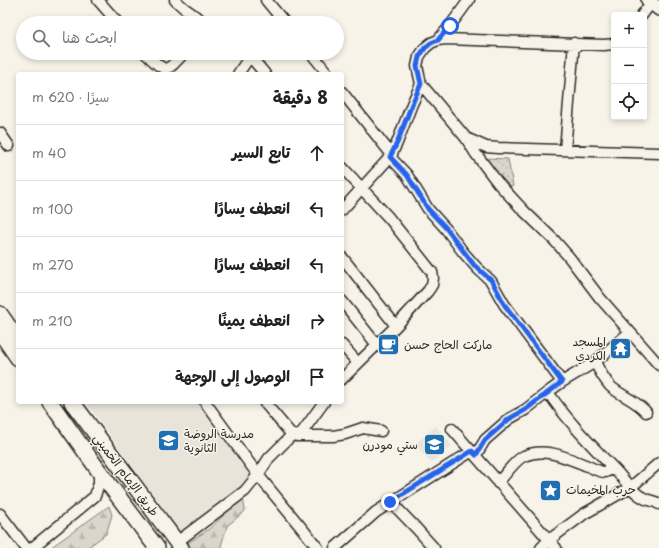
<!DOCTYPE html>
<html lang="ar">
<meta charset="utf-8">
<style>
body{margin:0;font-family:"Playpen Sans","Playpen Sans Arabic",sans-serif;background:#f2f2f2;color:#222;direction:rtl}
.controls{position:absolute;right:12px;top:12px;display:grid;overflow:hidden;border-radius:4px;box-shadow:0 2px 6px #0003}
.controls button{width:36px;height:36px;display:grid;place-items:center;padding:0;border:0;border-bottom:1px solid #e0e0e0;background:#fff;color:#222;font:20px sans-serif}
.stop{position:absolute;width:12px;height:12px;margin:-9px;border:3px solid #2563eb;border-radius:50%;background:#fff}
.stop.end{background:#2563eb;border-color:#fff;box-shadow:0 1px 4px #0008}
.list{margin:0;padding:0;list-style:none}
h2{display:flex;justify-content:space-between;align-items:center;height:52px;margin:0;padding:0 16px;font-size:17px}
h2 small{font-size:13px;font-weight:400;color:#767676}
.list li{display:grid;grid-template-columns:26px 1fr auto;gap:12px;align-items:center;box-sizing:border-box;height:56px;padding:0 16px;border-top:1px solid #e0e0e0}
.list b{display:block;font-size:15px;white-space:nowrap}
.list em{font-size:13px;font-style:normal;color:#767676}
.icon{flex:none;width:22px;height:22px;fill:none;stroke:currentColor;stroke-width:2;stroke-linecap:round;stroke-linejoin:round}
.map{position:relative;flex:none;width:659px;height:548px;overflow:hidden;direction:ltr}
.search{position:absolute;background:#fff;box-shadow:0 2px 6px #0003;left:16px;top:16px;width:328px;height:44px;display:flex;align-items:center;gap:10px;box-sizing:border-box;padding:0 14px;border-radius:22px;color:#767676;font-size:15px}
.panel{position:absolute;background:#fff;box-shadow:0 2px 6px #0003;left:16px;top:72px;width:328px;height:332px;border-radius:4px;direction:rtl}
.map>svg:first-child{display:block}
.built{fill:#e8e4da}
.forest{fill:url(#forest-firs);stroke:#82807c}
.park{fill:url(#park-dots);stroke:#82807c}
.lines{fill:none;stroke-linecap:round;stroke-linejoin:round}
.minor-casing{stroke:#2b2b2b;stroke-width:13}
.major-casing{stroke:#2b2b2b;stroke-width:16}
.highway-casing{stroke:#2b2b2b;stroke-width:18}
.minor{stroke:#f7f3e8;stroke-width:10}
.major{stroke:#f7f3e8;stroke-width:13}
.highway{stroke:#f7f3e8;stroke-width:15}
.route{stroke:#2563eb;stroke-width:5}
.labels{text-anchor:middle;stroke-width:3;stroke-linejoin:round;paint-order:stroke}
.poi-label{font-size:12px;fill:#2b2b2b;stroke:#f7f3e8;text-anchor:start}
.street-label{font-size:12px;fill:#2b2b2b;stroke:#f7f3e8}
</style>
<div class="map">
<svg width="659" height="548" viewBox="0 0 659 548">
<defs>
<pattern id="forest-firs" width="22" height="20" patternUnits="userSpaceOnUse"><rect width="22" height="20" fill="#dad6cc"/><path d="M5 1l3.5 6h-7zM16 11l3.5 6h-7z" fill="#bbb8af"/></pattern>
<pattern id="park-dots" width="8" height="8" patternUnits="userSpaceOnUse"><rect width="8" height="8" fill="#dad6cc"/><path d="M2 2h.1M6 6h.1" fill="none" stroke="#bbb8af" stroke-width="1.8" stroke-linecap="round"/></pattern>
</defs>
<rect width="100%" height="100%" fill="#f7f3e8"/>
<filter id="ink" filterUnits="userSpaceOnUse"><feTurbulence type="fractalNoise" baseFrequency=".025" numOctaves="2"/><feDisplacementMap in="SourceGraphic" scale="8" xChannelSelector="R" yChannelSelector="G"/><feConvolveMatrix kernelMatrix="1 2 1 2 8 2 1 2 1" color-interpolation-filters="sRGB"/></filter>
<g filter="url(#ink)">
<path class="built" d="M 86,402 L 197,402 L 253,479 L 182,535 Z
M 436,426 L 452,446 L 431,463 L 415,444 Z"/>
<path class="forest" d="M 243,497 L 245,511 L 227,526 L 221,546 L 222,548 L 191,548 L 188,543 L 209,529 Z
M 109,506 L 112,515 L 106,534 L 87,548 L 50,548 Z"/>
<path class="park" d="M 485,158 L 508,159 L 513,186 L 506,188 Z"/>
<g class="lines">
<defs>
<path id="minor" d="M 98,0 L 118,23
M 175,0 L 184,8 L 205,23
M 266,0 L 285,23
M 642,15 L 651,3
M 438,40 L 450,26 L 469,0
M 614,44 L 604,45 L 446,39 L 438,40 L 431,43 L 425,48 L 419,57 L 417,66 L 421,84 L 466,138 L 486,147 L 498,148 L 659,153
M 145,53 C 166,72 164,75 184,53
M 246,53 L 250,56 L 265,74
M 311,53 L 328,74
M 238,74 L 252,53
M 342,92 L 392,155
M 0,133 L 9,146
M 466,138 L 476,154 L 498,183 L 523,210 L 555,241 L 569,257 L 600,298 L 659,365
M 565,150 L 574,43
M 390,157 L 407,175 L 428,209 L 446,229 L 463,252 L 477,268 L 491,281 L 504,304 L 562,382
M 342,167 L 389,218 L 432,272 L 433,278 L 432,285 L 428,291 L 396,326 L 342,379
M 342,210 L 390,157 L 397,143 L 412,104 L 421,84
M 342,257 L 396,326
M 342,301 L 377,345
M 630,332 L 624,337 L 595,362 L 562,382 L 548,392 C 568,422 594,448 618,473 C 624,480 635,494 642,497 C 647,501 654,500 659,504
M 342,345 L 358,363
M 595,362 C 599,370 604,379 610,386 C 621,396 636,400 646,412
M 205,402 L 258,475 L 318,548
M 264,402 L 292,435
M 452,429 L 556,548
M 298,436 L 333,436 L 345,434 L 363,428 L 381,431
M 476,455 L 485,440 L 509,419 L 525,410 L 548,392
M 498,483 C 504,476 516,459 524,456 C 546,446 569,459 590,467 C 594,469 600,472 605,472 C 608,471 610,470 613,468
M 391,502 L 416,528 L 434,548
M 0,514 L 26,548
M 177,542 L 245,491 L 258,475 L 269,458 L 292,435 L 298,436 L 303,431 L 324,402
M 32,548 L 95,496 L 99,483 L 99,471
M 335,548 L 376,512 L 472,451
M 541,548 L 549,540 L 584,514 L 631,487 L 659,463"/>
<path id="major" d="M 648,0 L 659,9"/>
<path id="highway" d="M 0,314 L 18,340
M 0,332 L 18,358
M 50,402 L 99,471 L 157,548
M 72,402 L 181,548"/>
</defs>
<use href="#minor" class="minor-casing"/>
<use href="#major" class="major-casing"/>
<use href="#highway" class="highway-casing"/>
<use href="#minor" class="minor"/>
<use href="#major" class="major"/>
<use href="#highway" class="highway"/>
</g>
</g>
<g class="lines" filter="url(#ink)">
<path class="route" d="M 390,502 L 472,451 L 476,455 L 485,440 L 509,419 L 525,410 L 562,382 L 504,304 L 492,281 L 474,265 L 446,228 L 428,209 L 407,175 L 390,157 L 397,143 L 412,104 L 421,84 L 417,66 L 419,57 L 425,48 L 431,43 L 438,40 L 450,26"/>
</g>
<defs>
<symbol id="cafe-square" viewBox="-11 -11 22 22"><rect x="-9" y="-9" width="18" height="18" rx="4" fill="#1f6fb2" stroke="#f7f3e8"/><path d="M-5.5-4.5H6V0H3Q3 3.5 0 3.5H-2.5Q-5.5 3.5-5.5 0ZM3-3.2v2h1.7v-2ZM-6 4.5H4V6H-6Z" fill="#fff"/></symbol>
<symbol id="temple-square" viewBox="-11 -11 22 22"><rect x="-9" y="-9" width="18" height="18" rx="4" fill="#1f6fb2" stroke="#f7f3e8"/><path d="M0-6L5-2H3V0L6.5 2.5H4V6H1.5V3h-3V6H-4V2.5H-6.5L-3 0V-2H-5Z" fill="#fff"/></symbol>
<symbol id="school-square" viewBox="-11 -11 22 22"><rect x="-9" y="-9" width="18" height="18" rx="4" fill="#1f6fb2" stroke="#f7f3e8"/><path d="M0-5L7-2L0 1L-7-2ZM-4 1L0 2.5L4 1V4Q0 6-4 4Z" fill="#fff"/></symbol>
<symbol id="sight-square" viewBox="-11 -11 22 22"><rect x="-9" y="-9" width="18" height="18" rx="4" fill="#1f6fb2" stroke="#f7f3e8"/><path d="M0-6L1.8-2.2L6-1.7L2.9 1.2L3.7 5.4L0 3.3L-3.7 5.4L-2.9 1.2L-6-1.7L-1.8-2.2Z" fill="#fff"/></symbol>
</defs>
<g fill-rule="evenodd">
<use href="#cafe-square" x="376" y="332" width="25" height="25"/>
<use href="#temple-square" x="608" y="336" width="25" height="25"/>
<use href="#school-square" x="156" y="428" width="25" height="25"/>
<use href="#school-square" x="422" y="432" width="25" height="25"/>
<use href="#sight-square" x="538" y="478" width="25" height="25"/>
</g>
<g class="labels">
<g class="poi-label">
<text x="606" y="346" text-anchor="end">المسجد<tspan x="606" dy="14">الكردي</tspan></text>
<text x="404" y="349">ماركت الحاج حسن</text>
<text x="184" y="438">مدرسة الروضة<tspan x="184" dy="14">الثانوية</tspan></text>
<text x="418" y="449" text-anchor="end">ستي مودرن</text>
<text x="566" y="494">حرب المخيمات</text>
</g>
<g class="street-label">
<text transform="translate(126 475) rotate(53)" y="4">طريق الإمام الخميني</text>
</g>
</g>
</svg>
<div class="controls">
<button>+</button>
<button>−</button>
<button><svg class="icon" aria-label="locate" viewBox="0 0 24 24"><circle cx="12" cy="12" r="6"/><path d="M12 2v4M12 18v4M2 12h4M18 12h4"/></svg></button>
</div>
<div class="stop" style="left:450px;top:26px"></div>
<div class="stop end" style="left:390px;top:502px"></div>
<div class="search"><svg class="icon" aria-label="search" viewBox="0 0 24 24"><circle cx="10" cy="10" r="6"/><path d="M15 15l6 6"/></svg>ابحث هنا</div>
<section class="panel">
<h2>8 دقيقة<small>سيرًا · 620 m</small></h2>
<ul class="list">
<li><svg class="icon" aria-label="ahead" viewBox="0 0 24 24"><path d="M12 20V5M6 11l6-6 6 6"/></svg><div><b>تابع السير</b></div><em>40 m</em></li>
<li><svg class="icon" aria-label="left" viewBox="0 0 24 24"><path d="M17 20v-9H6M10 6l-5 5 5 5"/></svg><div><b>انعطف يسارًا</b></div><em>100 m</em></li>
<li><svg class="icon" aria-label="left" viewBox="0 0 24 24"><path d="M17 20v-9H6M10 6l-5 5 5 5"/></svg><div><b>انعطف يسارًا</b></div><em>270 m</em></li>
<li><svg class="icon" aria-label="right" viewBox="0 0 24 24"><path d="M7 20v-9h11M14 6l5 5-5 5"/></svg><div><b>انعطف يمينًا</b></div><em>210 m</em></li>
<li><svg class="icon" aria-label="arrive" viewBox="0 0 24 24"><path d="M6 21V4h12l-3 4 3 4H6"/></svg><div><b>الوصول إلى الوجهة</b></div></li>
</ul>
</section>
</div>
